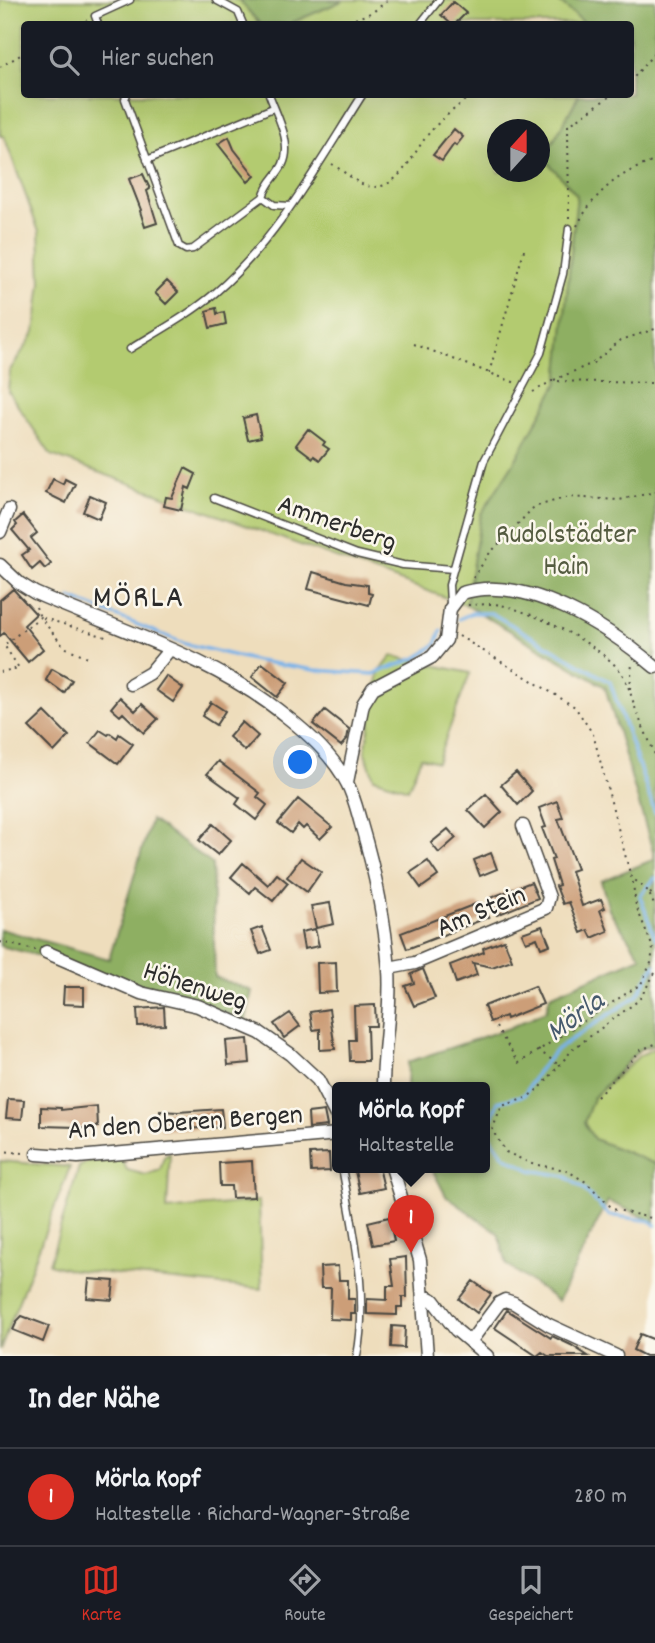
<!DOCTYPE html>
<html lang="de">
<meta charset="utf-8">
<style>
body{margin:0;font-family:Dekko,sans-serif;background:#20242c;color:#f1f3f6}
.compass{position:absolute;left:487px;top:119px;width:63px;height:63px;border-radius:50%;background:#171b24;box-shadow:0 7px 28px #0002;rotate:21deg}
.you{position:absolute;left:301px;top:763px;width:24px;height:24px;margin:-18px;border:5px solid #fff;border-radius:50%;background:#1a73e8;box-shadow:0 0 0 10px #1a73e833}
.badge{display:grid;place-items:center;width:46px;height:46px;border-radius:50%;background:#d93025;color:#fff;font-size:23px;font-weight:700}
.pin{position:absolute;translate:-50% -58px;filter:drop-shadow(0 2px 4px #0008)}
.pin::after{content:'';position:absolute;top:37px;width:24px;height:21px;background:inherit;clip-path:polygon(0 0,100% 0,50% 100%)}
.popup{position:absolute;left:332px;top:1082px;width:158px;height:91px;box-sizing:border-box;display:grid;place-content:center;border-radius:7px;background:#171b24;filter:drop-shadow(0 2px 5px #0005);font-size:23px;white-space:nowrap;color:#9ea1a6}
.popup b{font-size:26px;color:#f1f3f6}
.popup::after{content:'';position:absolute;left:50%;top:100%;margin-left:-14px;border:14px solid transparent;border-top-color:#171b24}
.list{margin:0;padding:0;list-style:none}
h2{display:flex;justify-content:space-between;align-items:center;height:91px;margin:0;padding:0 28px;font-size:30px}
h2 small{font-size:23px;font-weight:400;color:#9ea1a6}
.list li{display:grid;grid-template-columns:46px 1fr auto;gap:21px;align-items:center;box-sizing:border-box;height:98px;padding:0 28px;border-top:2px solid #363941}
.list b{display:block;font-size:26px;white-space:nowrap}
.list p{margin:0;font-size:23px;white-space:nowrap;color:#9ea1a6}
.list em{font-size:23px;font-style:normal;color:#9ea1a6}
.icon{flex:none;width:38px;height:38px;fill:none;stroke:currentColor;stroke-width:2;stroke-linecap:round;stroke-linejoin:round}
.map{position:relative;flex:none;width:655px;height:1356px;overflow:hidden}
.search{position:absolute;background:#171b24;box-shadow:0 7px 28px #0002;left:21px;right:21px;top:21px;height:77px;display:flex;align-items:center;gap:18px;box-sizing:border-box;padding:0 24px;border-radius:7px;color:#9ea1a6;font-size:26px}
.sheet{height:189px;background:#171b24}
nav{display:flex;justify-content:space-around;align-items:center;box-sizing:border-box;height:98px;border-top:2px solid #363941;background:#171b24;font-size:19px;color:#9ea1a6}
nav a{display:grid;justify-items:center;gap:4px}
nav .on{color:#d93025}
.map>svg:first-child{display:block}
.green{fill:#b3cb70;stroke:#6f7b4e;stroke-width:2;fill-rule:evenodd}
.forest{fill:#8eaf62;stroke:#5c6d46;stroke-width:2}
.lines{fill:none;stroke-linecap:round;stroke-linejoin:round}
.stream{stroke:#78b2e9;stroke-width:3.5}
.building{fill:#cc9e78}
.lane-casing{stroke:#484641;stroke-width:9}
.street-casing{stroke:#484641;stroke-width:15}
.path{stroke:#484641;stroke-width:2;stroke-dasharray:2 5;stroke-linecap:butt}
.lane{stroke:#fff;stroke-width:6}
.street{stroke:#fff;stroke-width:12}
.labels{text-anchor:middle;stroke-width:5;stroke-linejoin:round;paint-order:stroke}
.street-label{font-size:28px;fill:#2b2b2b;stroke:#fbf7ec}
.park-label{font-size:28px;fill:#545b40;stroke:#fbf7ec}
.water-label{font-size:30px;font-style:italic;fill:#465a6e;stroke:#fbf7ec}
.quarter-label{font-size:32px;letter-spacing:2px;fill:#2b2b2b;stroke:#fbf7ec}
</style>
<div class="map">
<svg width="655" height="1356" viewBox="0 0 655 1356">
<rect width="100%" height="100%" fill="#fbf7ec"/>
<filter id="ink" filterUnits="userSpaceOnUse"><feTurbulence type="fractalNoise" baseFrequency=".0143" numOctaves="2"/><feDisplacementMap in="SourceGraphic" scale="14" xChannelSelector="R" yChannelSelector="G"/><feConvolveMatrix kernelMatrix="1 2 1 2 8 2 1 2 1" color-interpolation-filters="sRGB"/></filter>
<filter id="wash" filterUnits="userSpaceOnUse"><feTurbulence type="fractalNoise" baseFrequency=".00686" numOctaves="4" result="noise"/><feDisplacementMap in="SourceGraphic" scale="28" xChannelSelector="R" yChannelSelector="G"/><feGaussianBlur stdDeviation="1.57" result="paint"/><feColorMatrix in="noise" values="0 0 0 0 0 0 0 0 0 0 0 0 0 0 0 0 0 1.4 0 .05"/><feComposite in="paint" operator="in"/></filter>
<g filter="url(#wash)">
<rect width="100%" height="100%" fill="#eeddbc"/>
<path class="green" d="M 0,0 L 239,0 L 260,24 L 24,24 L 24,94 L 579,95 L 544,157 L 577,195 L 558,383 L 515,461 L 481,514 L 466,605 L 51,455 L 8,391 L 10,370 L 35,332 L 41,282 L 39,232 L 4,136 L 0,136 ZM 498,130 L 540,130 L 540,172 L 498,172 Z
M 344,0 L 557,0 L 586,24 L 289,24 Z
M 392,656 L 470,673 L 437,762 L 421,757 L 408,789 L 374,778 L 365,752 L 379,673 Z
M 655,1048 L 655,1164 L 594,1139 L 584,1123 L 593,1098 L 640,1055 Z
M 170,1153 L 167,1210 L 259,1201 L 262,1289 L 67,1269 L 49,1264 L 79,1167 L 89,1161 L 122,1159 L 127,1170 L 146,1175 L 160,1170 L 164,1157 Z
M 0,1161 L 70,1167 L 0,1350 Z"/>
<path class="forest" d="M 239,0 L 344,0 L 289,24 L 260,24 Z
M 557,0 L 655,0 L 655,1045 L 640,1049 L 593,1098 L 584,1123 L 594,1139 L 655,1164 L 655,1222 L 608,1201 L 558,1301 L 507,1265 L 498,1233 L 446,1196 L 431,1167 L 485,1167 L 485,1087 L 407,1087 L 408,1062 L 509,1028 L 546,1011 L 550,996 L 641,957 L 609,910 L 601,881 L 655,859 L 605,687 L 466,605 L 481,514 L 515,461 L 558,383 L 577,195 L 544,158 L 579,95 L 630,94 L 630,24 L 586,24 Z
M 151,820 L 212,864 L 215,977 L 252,991 L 246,1020 L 48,958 L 0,946 L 0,929 L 109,959 Z"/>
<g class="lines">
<path class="stream" d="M 71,598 L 186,644 L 257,661 L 315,670 L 374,674 L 419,657 L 436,644 L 441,631
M 459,619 L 472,613 L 491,613 L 610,682 L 655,813
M 655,878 L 640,896 L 655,938
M 655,965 L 637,996 L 557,1049 L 537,1072 L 524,1095 L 498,1102 L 486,1131 L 504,1156 L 531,1170 L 565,1176 L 581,1187 L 609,1215 L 651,1221 L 655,1225"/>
</g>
<g id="blocks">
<path class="building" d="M 453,2 L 466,13 L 455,24 L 451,24 L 441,15 Z
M 454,129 L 463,137 L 456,146 L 454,144 L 442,161 L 433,155 Z
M 229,137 L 234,149 L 255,176 L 248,182 L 218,144 Z
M 143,174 L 150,189 L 147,191 L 157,223 L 145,227 L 140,211 L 141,210 L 129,179 Z
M 167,281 L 178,292 L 166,304 L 155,293 Z
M 216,308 L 217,314 L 224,312 L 226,324 L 210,328 L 206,311 Z
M 256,415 L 261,437 L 248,440 L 243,418 Z
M 308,429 L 325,442 L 323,445 L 329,449 L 320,460 L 314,456 L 313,458 L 296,445 Z
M 185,468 L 196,474 L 190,489 L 186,487 L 181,510 L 164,506 L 166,497 L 172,498 Z
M 53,479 L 63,484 L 65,479 L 75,484 L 66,503 L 46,493 Z
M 90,495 L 106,502 L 99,519 L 83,512 Z
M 23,515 L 37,533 L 31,538 L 51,564 L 45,569 L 40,563 L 32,570 L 22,555 L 29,550 L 12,530 L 17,525 L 15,522 Z
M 313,572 L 346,582 L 368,585 L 368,593 L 372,594 L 369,605 L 308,589 Z
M 13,589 L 36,614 L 24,625 L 43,649 L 28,662 L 4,633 L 0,636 L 0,600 Z
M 262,663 L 288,683 L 277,697 L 252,677 Z
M 52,669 L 72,680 L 64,693 L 46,680 Z
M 166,676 L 183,688 L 173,702 L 156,690 Z
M 120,697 L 135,711 L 142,704 L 158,719 L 144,733 L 123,713 L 120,716 L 111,708 Z
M 211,702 L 225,711 L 216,725 L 202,716 Z
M 325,710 L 349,729 L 347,739 L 341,746 L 313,724 Z
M 45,712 L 69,736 L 54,752 L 29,727 Z
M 242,722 L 258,736 L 245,751 L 229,737 Z
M 100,730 L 108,735 L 110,733 L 117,738 L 119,734 L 133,744 L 118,764 L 90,743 Z
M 218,761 L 260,793 L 257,797 L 267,805 L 256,820 L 236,804 L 240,798 L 207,774 Z
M 516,772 L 532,791 L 518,805 L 501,785 Z
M 486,794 L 502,812 L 485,828 L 468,810 Z
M 298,799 L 332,827 L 320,839 L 306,826 L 303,829 L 298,824 L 291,833 L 278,823 Z
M 557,801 L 563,818 L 558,819 L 577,869 L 571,871 L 582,906 L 601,899 L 605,908 L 600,910 L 608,931 L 592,938 L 588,930 L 581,933 L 569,902 L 563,904 L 556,886 L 559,885 L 551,860 L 554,859 L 542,828 L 546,827 L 539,808 Z
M 213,824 L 231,840 L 218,855 L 199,840 Z
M 448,829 L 456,838 L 439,853 L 431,843 Z
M 491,853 L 497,869 L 480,876 L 474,860 Z
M 301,858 L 321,872 L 307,892 L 287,877 Z
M 428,861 L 438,876 L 421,888 L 410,873 Z
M 243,863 L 268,885 L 277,874 L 288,883 L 273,901 L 255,887 L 250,893 L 231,877 Z
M 531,882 L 538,898 L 497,915 L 490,898 Z
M 330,903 L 334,924 L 316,928 L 311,906 Z
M 478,903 L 489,917 L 407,949 L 401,933 Z
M 542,926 L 550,945 L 541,948 L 537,938 L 526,942 L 522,933 Z
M 262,927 L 271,950 L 260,954 L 251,931 Z
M 315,929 L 319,946 L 304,949 L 301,932 Z
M 504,940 L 512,960 L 492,967 L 473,963 L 477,975 L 456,983 L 450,965 L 484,952 L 483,948 Z
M 336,962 L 337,992 L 318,993 L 317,963 Z
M 423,969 L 435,998 L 414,1006 L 405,986 L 414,983 L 411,974 Z
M 535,986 L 543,1004 L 506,1019 L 505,1016 L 490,1022 L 484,1006 Z
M 64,987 L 84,987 L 84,1005 L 63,1004 Z
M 375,1005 L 376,1026 L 367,1026 L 368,1061 L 350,1061 L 349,1040 L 355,1040 L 354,1006 Z
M 164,1007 L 165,1025 L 138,1026 L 137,1009 Z
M 329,1009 L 335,1049 L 320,1050 L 320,1029 L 313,1030 L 310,1012 Z
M 290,1013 L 300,1026 L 284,1038 L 274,1024 Z
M 248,1039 L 250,1063 L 228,1065 L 226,1041 Z
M 8,1099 L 24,1100 L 22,1119 L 6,1118 Z
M 97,1106 L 98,1127 L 77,1129 L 77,1127 L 41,1126 L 41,1107 L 61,1108 L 61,1110 Z
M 221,1109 L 223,1127 L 160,1130 L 160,1111 L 178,1112 Z
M 324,1111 L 327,1126 L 309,1128 L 308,1113 Z
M 329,1153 L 330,1171 L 311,1172 L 310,1154 Z
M 252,1161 L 254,1197 L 232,1198 L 231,1186 L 220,1186 L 219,1163 Z
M 354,1167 L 379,1167 L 384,1188 L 360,1193 Z
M 389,1217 L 394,1241 L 373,1245 L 368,1222 Z
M 406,1257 L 407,1297 L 402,1297 L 402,1307 L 397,1307 L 397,1315 L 367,1314 L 367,1299 L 387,1300 L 387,1286 L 394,1286 L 390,1259 Z
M 338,1266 L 339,1280 L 348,1280 L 348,1299 L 355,1299 L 355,1314 L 351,1314 L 351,1320 L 330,1319 L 331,1288 L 321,1288 L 320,1267 Z
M 89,1279 L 114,1281 L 112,1300 L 87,1298 Z
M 473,1281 L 491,1294 L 477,1313 L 459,1299 Z
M 507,1310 L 551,1338 L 552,1336 L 571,1345 L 588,1356 L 548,1356 L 542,1352 L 537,1356 L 495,1328 Z
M 22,1316 L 49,1326 L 43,1342 L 13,1330 L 17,1321 Z
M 392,1326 L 405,1327 L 404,1348 L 391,1347 Z
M 640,1334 L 655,1340 L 655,1349 L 652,1356 L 645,1356 L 633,1350 Z"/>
</g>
</g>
<g filter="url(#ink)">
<use href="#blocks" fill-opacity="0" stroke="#484641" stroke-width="2"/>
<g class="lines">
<defs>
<path id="lane" d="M 216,0 L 238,12 L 243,24
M 98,24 L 95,16 L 130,0
M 420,24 L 439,0
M 127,94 L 125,99 L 179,246 L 186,250 L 193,249 L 263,197
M 269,94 C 276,114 293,143 283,164 C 277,177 268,180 263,197 L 274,205 L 290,206
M 147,160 L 273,108
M 130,349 C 159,331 189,315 215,293 C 276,241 320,161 363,94
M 214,498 L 357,554 L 403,565 L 453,569
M 450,604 L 449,585 L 484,461 L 541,353 L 563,274 L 569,228
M 342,1167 C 353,1230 369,1293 357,1356"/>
<path id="street" d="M 0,532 L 9,510
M 0,565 L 19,583 L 35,593 C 121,631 213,657 287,717 C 310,735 334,757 347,783 C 354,796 357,810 361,824 C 375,871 385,921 389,970 C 392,1009 383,1048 383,1087
M 131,684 L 150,673 L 170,649
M 347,782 L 363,704 L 373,688 L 432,657 L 446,640 L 450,609 L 462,593 C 526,573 608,627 655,667
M 46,952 L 141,993 L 198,1006 L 260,1033 L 290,1054 L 318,1080 L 338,1119
M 389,968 L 415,963 L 546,908 L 549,897 L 523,826
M 37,1154 L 78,1157 L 338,1134
M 392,1167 L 420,1260 L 427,1356
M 423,1295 L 433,1300 L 456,1330 L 487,1356
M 470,1342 L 499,1303 L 505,1300 L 514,1303 L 549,1325 L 616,1356"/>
</defs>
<use href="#lane" class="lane-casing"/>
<use href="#street" class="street-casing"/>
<path class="path" d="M 79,24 L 88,20
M 342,24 L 373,12 L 388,0
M 0,67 L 24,53
M 630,82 L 655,52
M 332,164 C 342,170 353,180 364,185 C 398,197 413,150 431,131 C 443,117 459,106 472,94
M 569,218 L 568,126 L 613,94
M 577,226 C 594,193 619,172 655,161
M 414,344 L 516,383
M 489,373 L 524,250
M 554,380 L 593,363 L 621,340 L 655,329
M 533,392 L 552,381 L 655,383
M 473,578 L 489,554 L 534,507 L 568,497 L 619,500 L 655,492
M 468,605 C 478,605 491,603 501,605 C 533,612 604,646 622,674 C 630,687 632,701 638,715 C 643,728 650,741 655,755
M 36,607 L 40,617 L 109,638
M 459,636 L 575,707 L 593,734 L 631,877 L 648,891 L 655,907
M 0,672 L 19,668 L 4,645 L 40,617 L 64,647 L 88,657
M 630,689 L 632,663
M 650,894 L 652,892 L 655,893
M 0,942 L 35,950
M 655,973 L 639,1000 L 573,1049 L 541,1087 L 526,1098 L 502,1106 L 492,1130 L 506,1152 L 532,1164 L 566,1170 L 586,1182 L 613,1209 L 655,1219
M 496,1027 L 519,1063 L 641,984 L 651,963 L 653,948 L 636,906 L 632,877
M 538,1050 L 559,1065
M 597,1097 L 641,1050 L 655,1044
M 0,1151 L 23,1153"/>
<use href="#lane" class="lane"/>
<use href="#street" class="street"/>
</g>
</g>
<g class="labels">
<g class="street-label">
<text transform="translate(338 521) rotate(19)" y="10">Ammerberg</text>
<text transform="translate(480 909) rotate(-23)" y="10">Am Stein</text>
<text transform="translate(196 984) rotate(18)" y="10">Höhenweg</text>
<text transform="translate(185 1120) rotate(-4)" y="10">An den Oberen Bergen</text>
</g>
<g class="park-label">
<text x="566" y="542">Rudolstädter<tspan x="566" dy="32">Hain</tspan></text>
</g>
<g class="water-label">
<text transform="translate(574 1015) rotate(-36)" y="10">Mörla</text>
</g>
<g class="quarter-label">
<text x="139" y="606">MÖRLA</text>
</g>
</g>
</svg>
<svg class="compass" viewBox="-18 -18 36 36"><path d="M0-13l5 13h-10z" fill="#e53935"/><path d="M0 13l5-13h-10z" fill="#9ea1a6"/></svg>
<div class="you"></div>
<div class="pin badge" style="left:411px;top:1253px">1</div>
<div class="popup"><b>Mörla Kopf</b>Haltestelle</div>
<div class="search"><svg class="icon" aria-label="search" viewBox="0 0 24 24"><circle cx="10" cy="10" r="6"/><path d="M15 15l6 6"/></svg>Hier suchen</div>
</div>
<section class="sheet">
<h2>In der Nähe<small></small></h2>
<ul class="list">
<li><span class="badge">1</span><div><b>Mörla Kopf</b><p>Haltestelle · Richard-Wagner-Straße</p></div><em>280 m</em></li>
</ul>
</section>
<nav>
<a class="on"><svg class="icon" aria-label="map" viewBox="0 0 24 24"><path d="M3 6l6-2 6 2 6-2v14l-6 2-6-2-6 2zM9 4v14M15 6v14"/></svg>Karte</a>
<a><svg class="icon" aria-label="directions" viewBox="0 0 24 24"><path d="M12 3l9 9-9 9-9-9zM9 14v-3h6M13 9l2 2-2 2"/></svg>Route</a>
<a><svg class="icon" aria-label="saved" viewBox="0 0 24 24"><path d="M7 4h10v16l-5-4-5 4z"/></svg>Gespeichert</a>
</nav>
